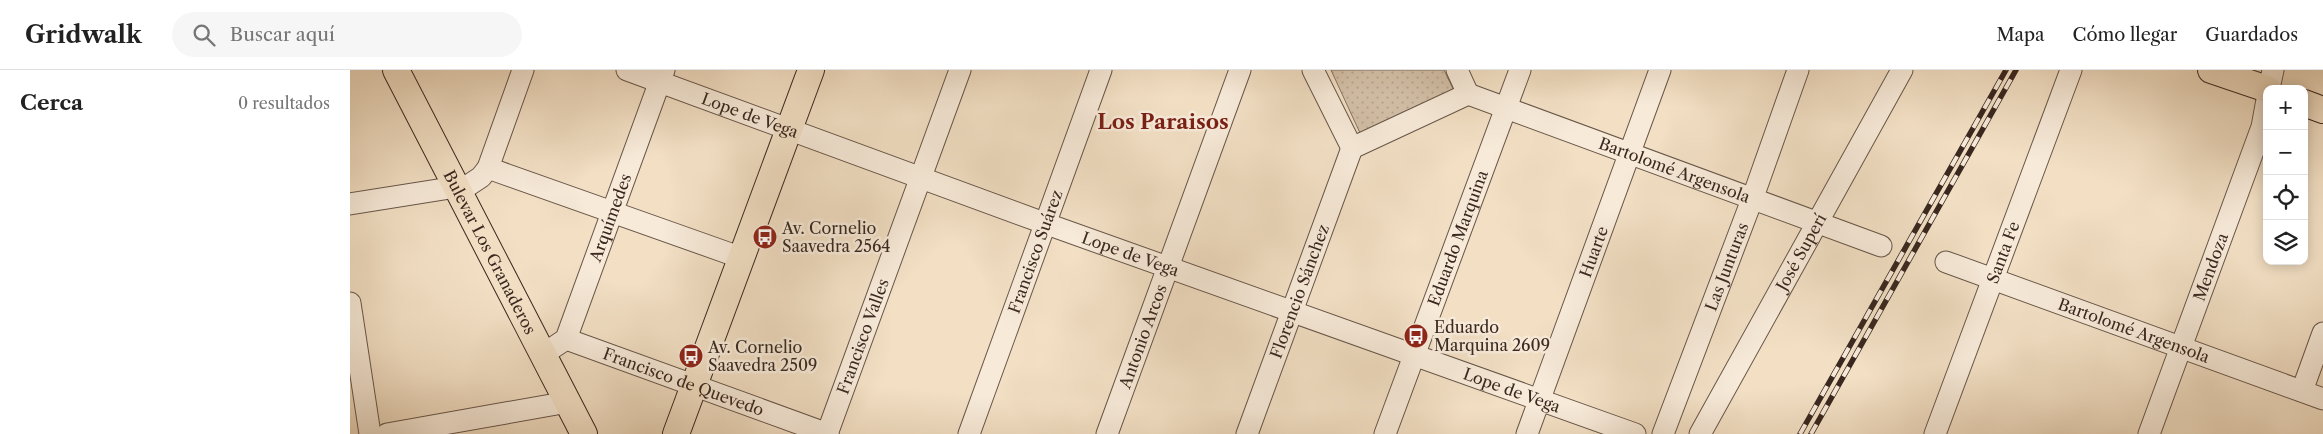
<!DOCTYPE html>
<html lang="es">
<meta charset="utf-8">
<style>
body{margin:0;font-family:"Libre Caslon Text",serif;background:#f6f6f6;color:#222}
.controls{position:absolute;right:15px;top:15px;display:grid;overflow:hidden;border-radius:10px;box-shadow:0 2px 12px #0003}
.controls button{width:45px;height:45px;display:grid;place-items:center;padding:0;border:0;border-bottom:1px solid #e0e0e0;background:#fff;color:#222;font:25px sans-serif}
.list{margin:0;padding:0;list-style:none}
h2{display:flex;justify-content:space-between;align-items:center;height:65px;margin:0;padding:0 20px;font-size:21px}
h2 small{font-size:16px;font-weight:400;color:#767676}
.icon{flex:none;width:28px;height:28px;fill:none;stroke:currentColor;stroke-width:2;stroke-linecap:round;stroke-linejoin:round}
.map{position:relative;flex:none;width:1973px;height:364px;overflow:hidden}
header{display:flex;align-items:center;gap:30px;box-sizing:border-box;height:70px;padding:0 25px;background:#fff;border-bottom:1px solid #e0e0e0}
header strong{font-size:24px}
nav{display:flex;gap:28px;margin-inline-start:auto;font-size:18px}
.search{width:350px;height:45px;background:#f6f6f6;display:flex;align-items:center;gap:12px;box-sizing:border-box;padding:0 18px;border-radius:28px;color:#767676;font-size:19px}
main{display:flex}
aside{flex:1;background:#fff}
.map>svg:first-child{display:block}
.park{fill:url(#park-dots);stroke:#867464}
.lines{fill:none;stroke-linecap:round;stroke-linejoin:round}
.minor-casing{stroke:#685649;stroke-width:23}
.major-casing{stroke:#3a2820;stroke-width:28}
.minor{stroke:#f7ead9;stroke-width:21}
.major{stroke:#f2dfc4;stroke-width:26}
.rail-casing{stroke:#3a2820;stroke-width:5.5}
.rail{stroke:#f7ead9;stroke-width:4;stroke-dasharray:11;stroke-linecap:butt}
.labels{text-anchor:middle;stroke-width:5;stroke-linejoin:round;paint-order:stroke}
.street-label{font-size:16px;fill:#3a2820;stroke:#f7ead9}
.poi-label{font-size:16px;fill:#3a2820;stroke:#f7ead9;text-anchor:start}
.district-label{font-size:21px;font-weight:bold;fill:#7a1f14;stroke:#f7ead9}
</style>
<header>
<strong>Gridwalk</strong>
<div class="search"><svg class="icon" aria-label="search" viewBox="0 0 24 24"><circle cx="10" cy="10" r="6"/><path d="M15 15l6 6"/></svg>Buscar aquí</div>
<nav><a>Mapa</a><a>Cómo llegar</a><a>Guardados</a></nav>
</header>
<main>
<aside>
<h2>Cerca<small>0 resultados</small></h2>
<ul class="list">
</ul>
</aside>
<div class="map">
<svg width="1973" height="364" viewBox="0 0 1973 364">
<defs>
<pattern id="park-dots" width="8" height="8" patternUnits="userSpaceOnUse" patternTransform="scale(1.25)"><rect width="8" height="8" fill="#d3c0a8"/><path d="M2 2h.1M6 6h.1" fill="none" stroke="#b6a590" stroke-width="1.8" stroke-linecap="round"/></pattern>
</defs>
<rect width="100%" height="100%" fill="#f2dfc4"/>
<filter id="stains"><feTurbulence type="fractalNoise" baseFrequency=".004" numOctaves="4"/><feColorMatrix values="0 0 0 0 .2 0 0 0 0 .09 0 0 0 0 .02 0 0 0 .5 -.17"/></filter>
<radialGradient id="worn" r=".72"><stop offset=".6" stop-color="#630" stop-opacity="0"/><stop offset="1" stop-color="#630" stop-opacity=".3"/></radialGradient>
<path class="park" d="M 981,0 L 1094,0 L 1104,21 L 1010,63 Z"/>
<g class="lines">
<defs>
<g id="minor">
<path id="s1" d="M 277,0 L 694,153 L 1285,364"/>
<path d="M 963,0 L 1002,78"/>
<path d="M 1107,0 L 1118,24"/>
<path d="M 1919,19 L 1923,0"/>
<path id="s2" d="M 1118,24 L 1531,176"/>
<path d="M 138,98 L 392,188"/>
<path d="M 0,134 L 119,115 L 131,107 L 138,98 L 173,0"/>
<path id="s3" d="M 1596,192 L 1973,329"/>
<path d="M 0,233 L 20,364"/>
<path id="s4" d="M 216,269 L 478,364"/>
<path id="s5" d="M 192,285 L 216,269 L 314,0"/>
<path d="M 1952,321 L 1973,263"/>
<path d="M 37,364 L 218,332"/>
<path id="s6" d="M 477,364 L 610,0"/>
<path id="s7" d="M 619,364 L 751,0"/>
<path id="s8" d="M 757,364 L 890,0"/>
<path id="s9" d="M 897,364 L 1002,78 L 1118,24"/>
<path id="s10" d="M 1035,364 L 1170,0"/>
<path id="s11" d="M 1177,364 L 1310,0"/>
<path id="s12" d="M 1313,364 L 1403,127 L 1448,0"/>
<path id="s13" d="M 1350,364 L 1552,0"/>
<path id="s14" d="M 1585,364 L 1721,0"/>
<path id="s15" d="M 1799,364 L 1912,57 L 1917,30"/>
</g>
<g id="major">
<path id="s16" d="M 46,0 L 234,364"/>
<path d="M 1861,0 L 1917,19"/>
<path d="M 1954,33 L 1973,40"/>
<path d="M 326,364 L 461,0"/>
</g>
</defs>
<use href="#minor" class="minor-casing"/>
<use href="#major" class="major-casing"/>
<use href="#minor" class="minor"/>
<use href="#major" class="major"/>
<defs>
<path id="rail" d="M 1450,364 L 1656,0
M 1461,364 L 1666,0"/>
</defs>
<use href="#rail" class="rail-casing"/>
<use href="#rail" class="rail"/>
</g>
<defs>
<symbol id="bus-disc" viewBox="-11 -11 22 22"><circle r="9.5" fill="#8f2418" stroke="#f7ead9"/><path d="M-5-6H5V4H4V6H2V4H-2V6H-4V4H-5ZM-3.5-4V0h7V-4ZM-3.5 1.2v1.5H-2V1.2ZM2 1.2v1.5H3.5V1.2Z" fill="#fff"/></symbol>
</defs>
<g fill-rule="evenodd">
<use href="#bus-disc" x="401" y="153" width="28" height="28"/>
<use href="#bus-disc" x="1052" y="252" width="28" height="28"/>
<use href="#bus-disc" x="327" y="272" width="28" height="28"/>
</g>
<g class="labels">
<g class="street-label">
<text dy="6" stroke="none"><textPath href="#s1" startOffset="131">Lope de Vega</textPath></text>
<text dy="6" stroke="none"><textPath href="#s2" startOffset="220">Bartolomé Argensola</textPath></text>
<text dy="6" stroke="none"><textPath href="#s5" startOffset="158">Arquímedes</textPath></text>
<text dy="6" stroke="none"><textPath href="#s10" startOffset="209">Eduardo Marquina</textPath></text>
<text dy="6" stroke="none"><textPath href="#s16" startOffset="205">Bulevar Los Granaderos</textPath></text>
<text dy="6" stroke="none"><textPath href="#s7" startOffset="194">Francisco Suárez</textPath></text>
<text dy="6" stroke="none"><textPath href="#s11" startOffset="194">Huarte</textPath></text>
<text dy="6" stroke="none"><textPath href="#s13" startOffset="208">José Superí</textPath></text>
<text dy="6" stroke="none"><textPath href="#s14" startOffset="194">Santa Fe</textPath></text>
<text dy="6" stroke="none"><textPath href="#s1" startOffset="536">Lope de Vega</textPath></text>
<text dy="6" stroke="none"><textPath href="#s12" startOffset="179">Las Junturas</textPath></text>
<text dy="6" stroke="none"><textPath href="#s15" startOffset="178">Mendoza</textPath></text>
<text dy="6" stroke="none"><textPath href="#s9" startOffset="152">Florencio Sánchez</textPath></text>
<text dy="6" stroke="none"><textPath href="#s3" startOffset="200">Bartolomé Argensola</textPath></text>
<text dy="6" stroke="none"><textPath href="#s6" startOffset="104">Francisco Valles</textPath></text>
<text dy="6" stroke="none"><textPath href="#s8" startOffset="104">Antonio Arcos</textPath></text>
<text dy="6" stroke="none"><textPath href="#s4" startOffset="125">Francisco de Quevedo</textPath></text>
<text dy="6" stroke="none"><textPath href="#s1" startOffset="941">Lope de Vega</textPath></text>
</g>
<g class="poi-label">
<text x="432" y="164">Av. Cornelio<tspan x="432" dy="18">Saavedra 2564</tspan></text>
<text x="1084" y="263">Eduardo<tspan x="1084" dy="18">Marquina 2609</tspan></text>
<text x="358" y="283">Av. Cornelio<tspan x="358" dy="18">Saavedra 2509</tspan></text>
</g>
<g class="district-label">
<text x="813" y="59">Los Paraisos</text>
</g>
</g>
<rect width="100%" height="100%" filter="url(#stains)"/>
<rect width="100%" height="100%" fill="url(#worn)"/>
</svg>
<div class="controls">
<button>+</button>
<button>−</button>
<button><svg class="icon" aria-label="locate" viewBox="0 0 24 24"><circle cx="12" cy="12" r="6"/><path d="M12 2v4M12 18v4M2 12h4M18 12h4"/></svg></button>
<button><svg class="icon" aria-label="layers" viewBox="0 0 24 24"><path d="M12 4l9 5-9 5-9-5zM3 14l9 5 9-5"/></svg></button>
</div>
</div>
</main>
